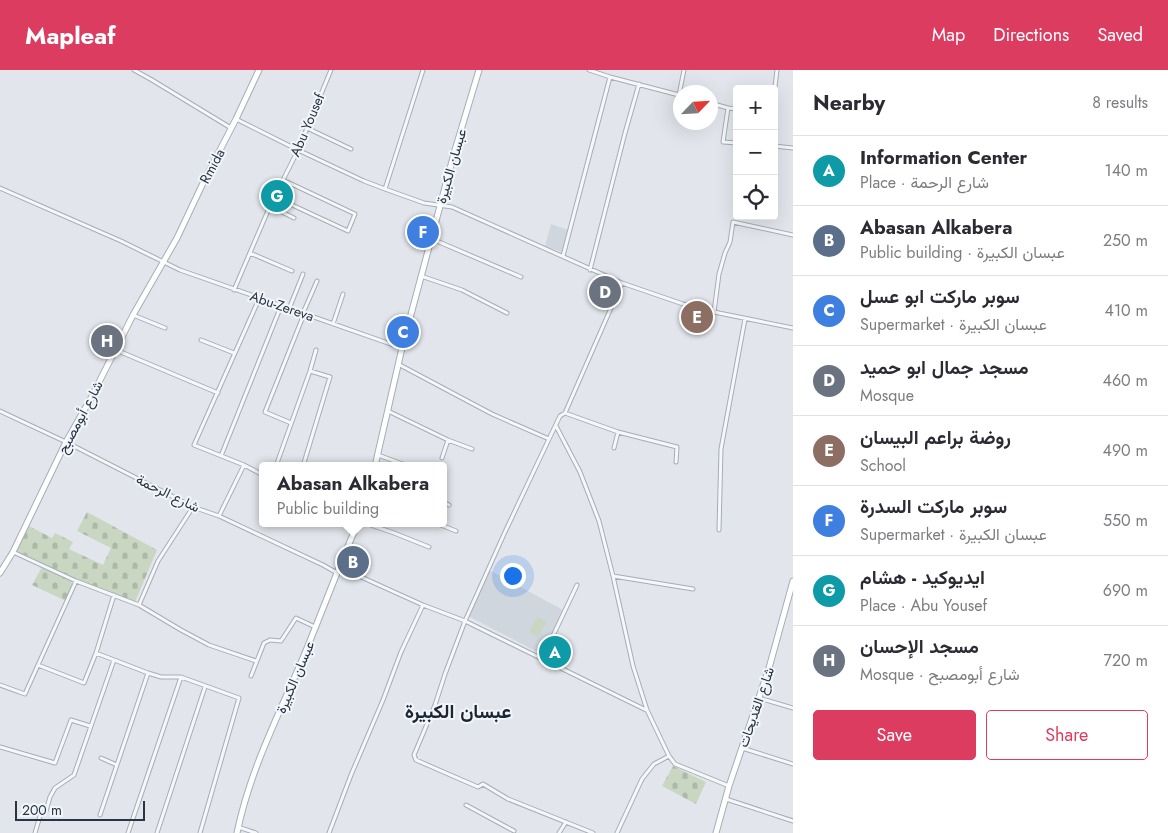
<!DOCTYPE html>
<meta charset="utf-8">
<style>
body{margin:0;font-family:Jost,Vazirmatn,sans-serif;background:#f2f2f3;color:#2b2b33}
.controls{position:absolute;right:15px;top:15px;display:grid;overflow:hidden;border-radius:5px;box-shadow:0 5px 20px #0002}
.controls button{width:45px;height:45px;display:grid;place-items:center;padding:0;border:0;border-bottom:1px solid #e1e1e2;background:#fff;color:#2b2b33;font:25px sans-serif}
.compass{position:absolute;left:673px;top:15px;width:45px;height:45px;border-radius:50%;background:#fff;box-shadow:0 5px 20px #0002;rotate:65deg}
.scale{position:absolute;left:15px;bottom:12px;width:130px;box-sizing:border-box;padding-left:5px;border:2px solid #283545;border-top:0;font-size:14px;line-height:18px;white-space:nowrap;color:#283545;-webkit-text-stroke:4px #f2f5f9;paint-order:stroke}
.you{position:absolute;left:512px;top:505px;width:18px;height:18px;margin:-12px;border:4px solid #fff;border-radius:50%;background:#1a73e8;box-shadow:0 0 0 8px #1a73e833}
.badge{display:grid;place-items:center;width:32px;height:32px;border-radius:50%;background:#db3c5f;color:#fff;font-size:16px;font-weight:700}
.pin{position:absolute;translate:-50% -50%;border:2px solid #fff;box-shadow:0 1px 5px #0006}
.popup{position:absolute;left:259px;top:392px;width:188px;height:65px;box-sizing:border-box;display:grid;place-content:center;border-radius:5px;background:#fff;filter:drop-shadow(0 1px 4px #0005);font-size:16px;white-space:nowrap;color:#7c7c81}
.popup b{font-size:19px;color:#2b2b33}
.popup::after{content:'';position:absolute;left:50%;top:100%;margin-left:-10px;border:10px solid transparent;border-top-color:#fff}
.list{margin:0;padding:0;list-style:none}
h2{display:flex;justify-content:space-between;align-items:center;height:65px;margin:0;padding:0 20px;font-size:21px}
h2 small{font-size:16px;font-weight:400;color:#7c7c81}
.list li{display:grid;grid-template-columns:32px 1fr auto;gap:15px;align-items:center;box-sizing:border-box;height:70px;padding:0 20px;border-top:1px solid #e1e1e2}
.list b{display:block;font-size:19px;white-space:nowrap}
.list p{margin:0;font-size:16px;white-space:nowrap;color:#7c7c81}
.list em{font-size:16px;font-style:normal;color:#7c7c81}
.actions{display:flex;gap:10px;padding:15px 20px}
.actions a{flex:1;padding:11px 0;border:1px solid #db3c5f;border-radius:5px;text-align:center;font-size:18px;color:#db3c5f}
.actions .main{background:#db3c5f;color:#fff}
.icon{flex:none;width:28px;height:28px;fill:none;stroke:currentColor;stroke-width:2;stroke-linecap:round;stroke-linejoin:round}
.map{position:relative;flex:none;width:793px;height:763px;overflow:hidden}
header{display:flex;align-items:center;gap:30px;box-sizing:border-box;height:70px;padding:0 25px;background:#db3c5f;color:#fff}
header strong{font-size:24px}
nav{display:flex;gap:28px;margin-inline-start:auto;font-size:18px}
main{display:flex}
aside{flex:1;background:#fff}
.map>svg:first-child{display:block}
.built{fill:#d0d6de}
.cemetery{fill:url(#cemetery-stones)}
.pitch{fill:#c9d6c2}
.lines{fill:none;stroke-linecap:round;stroke-linejoin:round}
.street-casing{stroke:#a6adb7;stroke-width:5}
.secondary-casing{stroke:#a6adb7;stroke-width:7}
.street{stroke:#f5f7f9;stroke-width:3}
.secondary{stroke:#fff;stroke-width:5}
.labels{text-anchor:middle;stroke-width:4;stroke-linejoin:round;paint-order:stroke}
.street-label{font-size:14px;fill:#283545;stroke:#f2f5f9}
.district-label{font-size:19px;font-weight:bold;fill:#1a2636;stroke:#f2f5f9}
</style>
<header>
<strong>Mapleaf</strong>
<nav><a>Map</a><a>Directions</a><a>Saved</a></nav>
</header>
<main>
<div class="map">
<svg width="793" height="763" viewBox="0 0 793 763">
<defs>
<pattern id="cemetery-stones" width="16" height="16" patternUnits="userSpaceOnUse" patternTransform="scale(1.25)"><rect width="16" height="16" fill="#c9d6c2"/><path d="M2 7V4a2 2 0 0 1 4 0v3zM10 15v-3a2 2 0 0 1 4 0v3z" fill="#adb8a8"/></pattern>
</defs>
<rect width="100%" height="100%" fill="#e2e6ec"/>
<path class="built" d="M 551,154 L 568,160 L 562,182 L 545,176 Z
M 489,500 L 565,541 L 543,585 L 468,546 Z"/>
<path class="cemetery" d="M 87,442 L 157,480 L 135,532 L 73,509 L 17,481 L 29,456 L 52,468 L 55,463 L 73,472 L 69,479 L 103,495 L 111,478 L 77,461 Z
M 42,497 L 71,511 L 73,516 L 66,531 L 32,515 Z
M 673,696 L 706,712 L 696,734 L 662,716 Z"/>
<path class="pitch" d="M 537,547 L 547,552 L 538,567 L 529,562 Z"/>
<g class="lines">
<defs>
<path id="street" d="M 134,0 L 152,10 L 231,58
M 589,0 L 610,7
M 774,25 L 777,0
M 710,33 L 728,38 L 723,72 L 737,73
M 728,38 L 737,39
M 236,49 L 298,80 L 364,111 L 385,119 L 424,133 L 452,137 L 622,213 L 683,234 L 714,242 L 793,258
M 307,58 L 351,79
M 774,76 L 793,78
M 0,118 L 121,171 L 180,200 L 402,278
M 385,119 L 423,0
M 275,127 L 348,161 L 355,144 L 283,110
M 270,136 L 294,148
M 432,169 L 521,207
M 250,183 L 292,201
M 563,186 L 610,7 L 679,25 L 684,0
M 590,200 L 625,63 L 639,14
M 421,206 L 462,220 L 507,243
M 234,220 L 270,136 L 298,80 L 331,0
M 259,229 L 194,375 L 244,395 L 263,405
M 289,239 L 303,204
M 714,242 L 719,204 L 725,183 L 730,172 L 733,152 L 793,165
M 303,243 L 317,211
M 133,245 L 165,258
M 333,254 L 343,224
M 201,270 L 234,283
M 116,280 L 218,323
M 398,294 L 492,344 L 549,369
M 0,341 L 66,372 L 193,437 L 219,446 L 323,495 L 337,503
M 388,341 L 448,370 L 472,379
M 565,343 L 618,362 L 677,377 L 676,392
M 291,353 L 265,342 L 304,244
M 556,356 L 580,402 L 599,451 L 613,506 L 633,596 L 647,640 L 669,686 L 675,694 L 729,716
M 614,378 L 618,362
M 378,385 L 408,396
M 221,386 L 281,236
M 442,388 L 448,370
M 276,396 L 310,301 L 316,280
M 303,396 L 330,307 L 310,301
M 443,432 L 449,435
M 219,446 L 244,395
M 365,453 L 394,463 L 429,477
M 436,453 L 456,461
M 719,460 L 721,379 L 745,249
M 13,482 L 76,511 L 139,535 L 181,560 L 209,575 L 256,591
M 339,497 L 423,535 L 465,551 L 646,640
M 613,506 L 693,519
M 139,535 L 158,491 L 193,437
M 96,583 L 114,525
M 542,589 L 577,515
M 38,595 L 76,511
M 251,606 L 264,573 L 270,570 L 281,571 L 296,548 L 315,557
M 0,615 L 25,624 L 38,595 L 84,613 L 96,583 L 148,603 L 161,607 L 181,607 L 239,628 L 200,763
M 759,628 L 793,638
M 0,677 L 55,693 L 71,650 L 90,656
M 742,678 L 793,694
M 101,688 L 117,695
M 726,729 L 793,751
M 466,735 L 514,761
M 100,745 L 148,603
M 238,757 L 256,763
M 35,763 L 40,746 L 46,741 L 50,727 L 55,718 L 74,705 L 114,590
M 128,763 L 181,607
M 157,763 L 205,617
M 329,763 L 351,705 L 383,630 L 401,582 L 423,535
M 559,763 L 566,752
M 593,763 L 508,729 L 483,714 L 478,717 L 416,690 L 414,685 L 435,635 L 445,604 L 465,551 L 505,462 L 549,369 L 560,346 L 565,343 L 622,213
M 617,763 L 642,709 L 654,694 L 669,686"/>
<path id="secondary" d="M 375,396 L 402,278 L 455,80 L 479,0
M 0,503 L 13,482 L 66,372 L 91,328 L 133,245 L 177,168 L 204,111 L 236,49 L 259,0
M 237,763 C 249,704 276,650 300,595 C 320,548 337,500 358,453
M 716,763 L 729,716 L 769,598 L 793,511"/>
</defs>
<use href="#street" class="street-casing"/>
<use href="#secondary" class="secondary-casing"/>
<use href="#street" class="street"/>
<use href="#secondary" class="secondary"/>
</g>
<g class="labels">
<g class="street-label">
<text transform="translate(307 55) rotate(-67)" y="5">Abu Yousef</text>
<text transform="translate(212 96) rotate(-62)" y="5">Rmida</text>
<text transform="translate(451 96) rotate(-74)" y="5">عبسان الكبيرة</text>
<text transform="translate(282 236) rotate(19)" y="5">Abu-Zereva</text>
<text transform="translate(80 347) rotate(-62)" y="5">شارع أبومصبح</text>
<text transform="translate(168 423) rotate(26)" y="5">شارع الرحمة</text>
<text transform="translate(295 607) rotate(-67)" y="5">عبسان الكبيرة</text>
<text transform="translate(756 637) rotate(-71)" y="5">شارع القديحات</text>
</g>
<g class="district-label">
<text x="458" y="648">عبسان الكبيرة</text>
</g>
</g>
</svg>
<div class="controls">
<button>+</button>
<button>−</button>
<button><svg class="icon" aria-label="locate" viewBox="0 0 24 24"><circle cx="12" cy="12" r="6"/><path d="M12 2v4M12 18v4M2 12h4M18 12h4"/></svg></button>
</div>
<svg class="compass" viewBox="-18 -18 36 36"><path d="M0-13l5 13h-10z" fill="#e53935"/><path d="M0 13l5-13h-10z" fill="#7c7c81"/></svg>
<div class="scale">200 m</div>
<div class="you"></div>
<div class="pin badge" style="left:555px;top:582px;background:#0f9aa8">A</div>
<div class="pin badge" style="left:353px;top:492px;background:#5c6f8a">B</div>
<div class="popup"><b>Abasan Alkabera</b>Public building</div>
<div class="pin badge" style="left:403px;top:262px;background:#3f7fe0">C</div>
<div class="pin badge" style="left:605px;top:222px;background:#6b7280">D</div>
<div class="pin badge" style="left:697px;top:247px;background:#8d6e63">E</div>
<div class="pin badge" style="left:423px;top:162px;background:#3f7fe0">F</div>
<div class="pin badge" style="left:277px;top:126px;background:#0f9aa8">G</div>
<div class="pin badge" style="left:107px;top:271px;background:#6b7280">H</div>
</div>
<aside>
<h2>Nearby<small>8 results</small></h2>
<ul class="list">
<li><span class="badge" style="background:#0f9aa8">A</span><div><b>Information Center</b><p>Place · شارع الرحمة</p></div><em>140 m</em></li>
<li><span class="badge" style="background:#5c6f8a">B</span><div><b>Abasan Alkabera</b><p>Public building · عبسان الكبيرة</p></div><em>250 m</em></li>
<li><span class="badge" style="background:#3f7fe0">C</span><div><b>سوبر ماركت ابو عسل</b><p>Supermarket · عبسان الكبيرة</p></div><em>410 m</em></li>
<li><span class="badge" style="background:#6b7280">D</span><div><b>مسجد جمال ابو حميد</b><p>Mosque</p></div><em>460 m</em></li>
<li><span class="badge" style="background:#8d6e63">E</span><div><b>روضة براعم البيسان</b><p>School</p></div><em>490 m</em></li>
<li><span class="badge" style="background:#3f7fe0">F</span><div><b>سوبر ماركت السدرة</b><p>Supermarket · عبسان الكبيرة</p></div><em>550 m</em></li>
<li><span class="badge" style="background:#0f9aa8">G</span><div><b>ايديوكيد - هشام</b><p>Place · Abu Yousef</p></div><em>690 m</em></li>
<li><span class="badge" style="background:#6b7280">H</span><div><b>مسجد الإحسان</b><p>Mosque · شارع أبومصبح</p></div><em>720 m</em></li>
</ul>
<div class="actions"><a class="main">Save</a><a>Share</a></div>
</aside>
</main>
